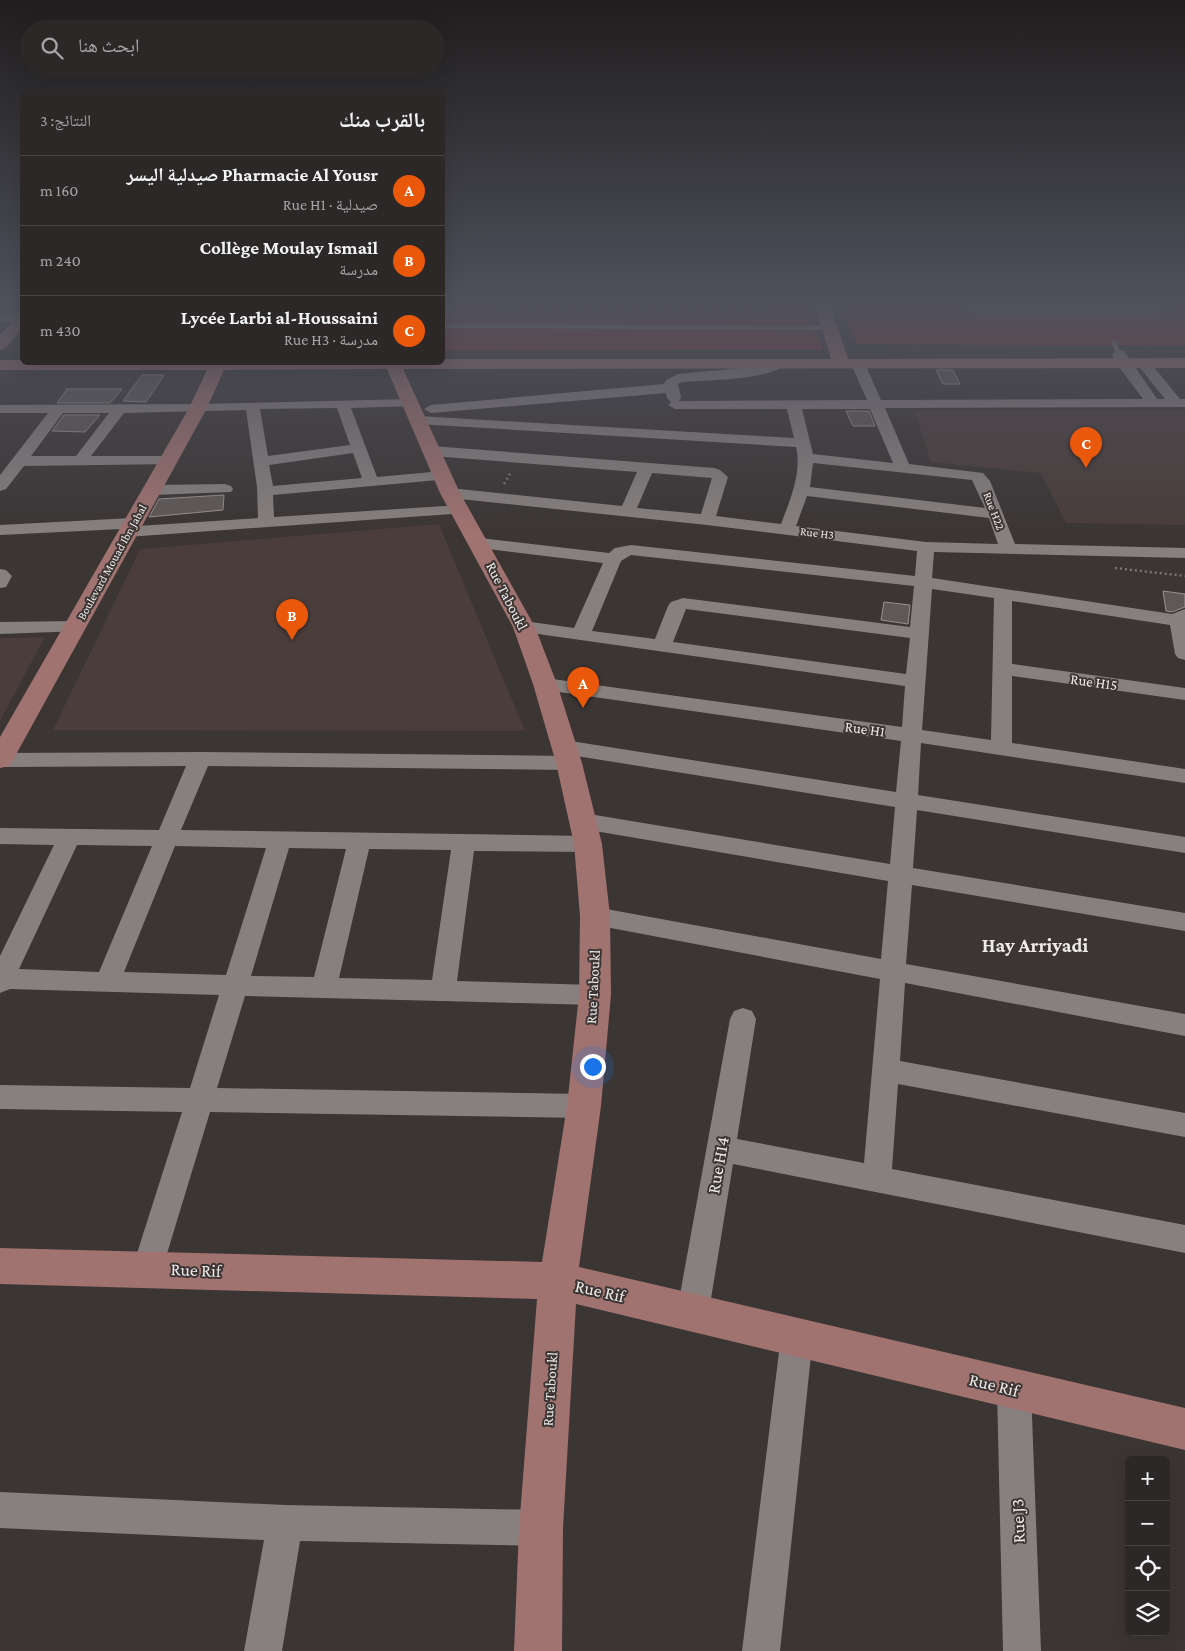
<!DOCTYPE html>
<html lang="ar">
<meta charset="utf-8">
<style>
body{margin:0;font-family:"Crimson Pro","Noto Naskh Arabic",serif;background:#383433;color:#f1f3f6;direction:rtl}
.controls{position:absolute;right:15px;bottom:15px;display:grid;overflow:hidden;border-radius:8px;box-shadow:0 5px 20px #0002}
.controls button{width:45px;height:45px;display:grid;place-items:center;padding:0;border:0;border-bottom:1px solid #484444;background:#2c2827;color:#f1f3f6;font:25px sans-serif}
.you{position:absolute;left:592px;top:1066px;width:18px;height:18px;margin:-12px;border:4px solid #fff;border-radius:50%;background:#1a73e8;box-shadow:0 0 0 8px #1a73e833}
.badge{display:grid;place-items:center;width:32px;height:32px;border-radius:50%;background:#ea580c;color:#fff;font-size:16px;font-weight:700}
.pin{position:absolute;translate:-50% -41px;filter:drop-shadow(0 1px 2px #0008)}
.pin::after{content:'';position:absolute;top:26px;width:18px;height:15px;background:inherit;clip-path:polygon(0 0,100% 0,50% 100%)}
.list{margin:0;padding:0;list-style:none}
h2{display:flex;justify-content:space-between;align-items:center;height:65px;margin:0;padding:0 20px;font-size:21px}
h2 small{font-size:16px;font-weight:400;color:#a6a6a7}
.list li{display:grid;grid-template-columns:32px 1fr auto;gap:15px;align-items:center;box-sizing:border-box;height:70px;padding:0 20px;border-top:1px solid #484444}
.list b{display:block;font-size:19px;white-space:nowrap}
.list p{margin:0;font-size:16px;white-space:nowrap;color:#a6a6a7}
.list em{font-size:16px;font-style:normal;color:#a6a6a7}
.icon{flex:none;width:28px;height:28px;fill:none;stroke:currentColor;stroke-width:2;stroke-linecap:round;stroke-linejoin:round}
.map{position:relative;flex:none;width:1185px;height:1651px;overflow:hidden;direction:ltr}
.search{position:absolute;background:#2c2827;box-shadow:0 5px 20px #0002;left:20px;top:20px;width:425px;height:55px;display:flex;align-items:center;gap:12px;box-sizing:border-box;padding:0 18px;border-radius:28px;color:#a6a6a7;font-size:19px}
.panel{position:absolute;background:#2c2827;box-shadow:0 5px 20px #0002;left:20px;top:90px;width:425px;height:275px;border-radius:8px;direction:rtl}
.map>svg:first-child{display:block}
.built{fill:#4a3d3b}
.green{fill:#883330}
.building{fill:#5f5857;stroke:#999190}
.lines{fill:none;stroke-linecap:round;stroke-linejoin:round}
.path{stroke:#7a7574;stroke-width:2.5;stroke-dasharray:2 3;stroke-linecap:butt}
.lane{fill:#87807f;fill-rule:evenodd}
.street{fill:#87807f;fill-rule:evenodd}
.secondary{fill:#a07270;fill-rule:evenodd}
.labels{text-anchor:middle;stroke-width:4;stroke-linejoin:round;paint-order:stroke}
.far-street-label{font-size:12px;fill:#eeeae9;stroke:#3b3534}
.street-label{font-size:15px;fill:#eeeae9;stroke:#3b3534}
.near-street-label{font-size:18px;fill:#eeeae9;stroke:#3b3534}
.district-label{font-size:20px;font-weight:bold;fill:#eeeae9;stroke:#3b3534}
</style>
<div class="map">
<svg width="1185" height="1651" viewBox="0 0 1185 1651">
<rect width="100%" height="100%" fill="#3b3534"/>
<path class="built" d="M 915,411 L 1185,411 L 1185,525 L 1066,523 L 1041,473 L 931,462 Z
M 439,524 L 525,731 L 53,730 L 140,549 Z
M 45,637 L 0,721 L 0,638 Z"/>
<path class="green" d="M 442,302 L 806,302 L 823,349 L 443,350 Z
M 839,302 L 1185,302 L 1185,346 L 857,344 Z"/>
<path class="building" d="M 972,302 L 1155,302 L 1155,317 L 981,317 Z
M 936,370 L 953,370 L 960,384 L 943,384 Z
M 142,375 L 164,375 L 146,402 L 123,401 Z
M 67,389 L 122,389 L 110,403 L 57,403 Z
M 846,411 L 869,411 L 875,426 L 853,426 Z
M 64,415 L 100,415 L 85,432 L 52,431 Z
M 224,495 L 223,510 L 149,517 L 159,499 Z
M 1163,591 L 1185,594 L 1185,607 L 1172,612 L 1166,611 Z
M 884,602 L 910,605 L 908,624 L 881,620 Z"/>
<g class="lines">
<path class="path" d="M 504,484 L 511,472
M 1115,568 L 1185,576"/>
<path class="lane" d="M 446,302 L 452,302 L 446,324 L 831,326 L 834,328 L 831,330 L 445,328 L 442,330 L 442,315 Z
M 1111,340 L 1116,341 L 1121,355 L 1116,354 Z"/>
<path class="street" d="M 0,314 L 22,314 L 22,322 L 0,322 Z
M 1119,350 L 1124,351 L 1157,399 L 1165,399 L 1137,364 L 1139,361 L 1149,361 L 1180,399 L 1185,399 L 1185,407 L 885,408 L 909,464 L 983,473 L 990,481 L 1015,544 L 1185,548 L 1185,558 L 934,552 L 932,578 L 1172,614 L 1185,609 L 1185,660 L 1178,658 L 1175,654 L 1170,625 L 1012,601 L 1012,664 L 1185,688 L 1185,700 L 1012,676 L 1012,743 L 1185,769 L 1185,783 L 921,743 L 918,795 L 1185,837 L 1185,853 L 917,810 L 913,868 L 1185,913 L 1185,931 L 912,885 L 906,964 L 1185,1014 L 1185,1036 L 905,983 L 900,1061 L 1185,1113 L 1185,1137 L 898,1084 L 892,1169 L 1185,1225 L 1185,1253 L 733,1164 L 709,1311 L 704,1322 L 693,1327 L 682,1322 L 677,1311 L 730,1019 L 734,1011 L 743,1008 L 752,1011 L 756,1019 L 737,1139 L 864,1163 L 880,979 L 595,925 L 586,922 L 583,916 L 586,910 L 595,907 L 881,959 L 888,881 L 583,829 L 575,826 L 572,821 L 575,816 L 583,813 L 890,864 L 895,807 L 564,754 L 557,752 L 554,747 L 557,742 L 564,740 L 896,792 L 901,741 L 545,690 L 538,688 L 535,684 L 538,680 L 545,678 L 902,727 L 905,686 L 517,631 L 515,627 L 517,623 L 524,621 L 574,628 L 603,563 L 480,548 L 474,547 L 472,543 L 474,539 L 480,538 L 609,553 L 615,548 L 631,545 L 915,576 L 917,551 L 707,525 L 450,498 L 444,496 L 442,493 L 444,490 L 450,488 L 622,506 L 637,472 L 432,456 L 424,451 L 432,446 L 714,468 L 720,470 L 728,477 L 716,516 L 781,524 C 790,500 802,473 796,447 L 418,424 L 411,420 L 418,416 L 794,438 L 787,409 L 675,409 L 668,405 L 671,402 L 667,398 L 666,393 L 431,413 L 424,409 L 431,405 L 664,384 L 666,380 L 678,374 L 763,366 L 778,360 L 785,364 C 772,380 704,380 682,382 L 678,384 L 681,398 L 679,401 L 867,400 L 851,364 L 858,360 L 865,364 L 881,400 L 1143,399 L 1116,363 L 1112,354 ZM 802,409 L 870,409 L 893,463 L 813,454 ZM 813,463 L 972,480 L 985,508 L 810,487 ZM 652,473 L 712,478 L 701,514 L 637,508 ZM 807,496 L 989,518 L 998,544 L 926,542 L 796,526 ZM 631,555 L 914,586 L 910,627 L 683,598 L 671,602 L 668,606 L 655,639 L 592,631 L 621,561 ZM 932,589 L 994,598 L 991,740 L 922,730 ZM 686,609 L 910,638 L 906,674 L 673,642 Z
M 411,399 L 416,400 L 418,403 L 416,406 L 351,408 L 377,477 L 443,471 L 451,476 L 449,479 L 273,495 L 274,517 L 460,505 L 466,507 L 468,510 L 466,513 L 127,537 L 121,536 L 119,532 L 121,529 L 0,535 L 0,525 L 132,518 L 138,519 L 140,523 L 138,526 L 258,518 L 257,487 L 246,410 L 124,413 L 91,456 L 169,456 L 174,458 L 177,461 L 174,464 L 24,466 L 6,489 L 0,491 L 0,475 L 48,413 L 0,413 L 0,405 L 198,404 ZM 337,408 L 350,445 L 268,456 L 260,409 ZM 63,413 L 109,413 L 76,456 L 31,456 ZM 353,453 L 362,478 L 273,486 L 269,465 Z
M 225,484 L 231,486 L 233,489 L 231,492 L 153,495 L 145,490 L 153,485 Z
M 0,569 L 6,570 L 12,576 L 6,587 L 0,588 Z
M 75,621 L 82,623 L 84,627 L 82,631 L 0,634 L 0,622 Z
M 200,752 L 569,756 L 577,758 L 580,763 L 577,768 L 569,770 L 208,766 L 181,830 L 588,836 L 596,838 L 599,844 L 596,850 L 588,852 L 474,851 L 457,981 L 595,985 L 604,988 L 608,995 L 604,1002 L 595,1005 L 245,996 L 217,1088 L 584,1094 L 594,1097 L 598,1106 L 594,1115 L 584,1118 L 210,1112 L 159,1280 L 148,1284 L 137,1280 L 132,1269 L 182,1112 L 0,1109 L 0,1085 L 190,1088 L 219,995 L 10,989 L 0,993 L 0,956 L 54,845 L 0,844 L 0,828 L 159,830 L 186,766 L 0,767 L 0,753 ZM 77,845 L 152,846 L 99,972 L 19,969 ZM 175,846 L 266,848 L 226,975 L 124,972 ZM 289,848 L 346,849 L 314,977 L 251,976 ZM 369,849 L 451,850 L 432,980 L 339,978 Z
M 797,1320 L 808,1325 L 813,1336 L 780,1651 L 742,1651 L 781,1336 L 786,1325 Z
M 1014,1373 L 1026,1378 L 1031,1390 L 1041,1651 L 1003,1651 L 997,1390 L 1002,1378 Z
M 0,1492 L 285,1505 L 541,1510 L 554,1515 L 559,1528 L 554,1541 L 541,1546 L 300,1541 L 282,1651 L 244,1651 L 264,1540 L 0,1528 Z"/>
<path class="secondary" d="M 814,302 L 829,302 L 848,359 L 1185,358 L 1185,368 L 403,369 L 460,493 L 535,627 L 557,684 L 582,763 L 602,844 L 610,916 L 611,995 L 601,1106 L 579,1267 L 1185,1408 L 1185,1450 L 576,1304 L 563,1528 L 562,1651 L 514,1651 L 519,1528 L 537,1299 L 0,1284 L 0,1248 L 542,1262 L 567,1106 L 579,995 L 580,916 L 574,844 L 556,763 L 533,684 L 513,627 L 440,493 L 387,369 L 224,370 L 207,408 L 13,760 L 9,766 L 0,768 L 0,737 L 189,408 L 207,370 L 0,370 L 0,360 L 22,360 L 22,362 L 442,362 L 442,359 L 831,359 Z
M 22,314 L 22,328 L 6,348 L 0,350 L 0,335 L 17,316 Z"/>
</g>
<linearGradient id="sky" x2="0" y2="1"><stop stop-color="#201d1d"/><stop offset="0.57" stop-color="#4f515c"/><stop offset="1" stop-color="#4f515c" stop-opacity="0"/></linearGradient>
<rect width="1185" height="533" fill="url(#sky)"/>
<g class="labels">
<g class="far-street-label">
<text transform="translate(994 511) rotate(69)" y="4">Rue H22</text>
<text transform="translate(817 533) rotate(7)" y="4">Rue H3</text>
<text transform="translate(112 562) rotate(-61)" y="4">Boulevard Mouad Ibn Jabal</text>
</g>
<g class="street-label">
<text transform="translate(507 596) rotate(63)" y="5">Rue Taboukl</text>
<text transform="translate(1094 682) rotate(8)" y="5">Rue H15</text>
<text transform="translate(865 729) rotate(8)" y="5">Rue H1</text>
<text transform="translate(593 987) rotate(-87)" y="5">Rue Taboukl</text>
<text transform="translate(550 1389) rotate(-86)" y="5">Rue Taboukl</text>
</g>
<g class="near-street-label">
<text transform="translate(718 1165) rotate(-80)" y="6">Rue H14</text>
<text transform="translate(196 1270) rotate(2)" y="6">Rue Rif</text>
<text transform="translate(600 1291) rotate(13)" y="6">Rue Rif</text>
<text transform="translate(994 1385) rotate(14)" y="6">Rue Rif</text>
<text transform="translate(1018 1521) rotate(-92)" y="6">Rue J3</text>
</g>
<g class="district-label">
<text x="1035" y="952">Hay Arriyadi</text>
</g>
</g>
</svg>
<div class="controls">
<button>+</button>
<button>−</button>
<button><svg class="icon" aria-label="locate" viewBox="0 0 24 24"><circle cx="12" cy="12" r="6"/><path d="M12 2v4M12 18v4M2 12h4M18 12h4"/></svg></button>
<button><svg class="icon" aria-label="layers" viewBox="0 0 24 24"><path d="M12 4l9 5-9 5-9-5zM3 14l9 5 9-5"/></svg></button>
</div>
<div class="you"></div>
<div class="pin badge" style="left:583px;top:708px">A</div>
<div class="pin badge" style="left:292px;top:640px">B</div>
<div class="pin badge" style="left:1086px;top:468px">C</div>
<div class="search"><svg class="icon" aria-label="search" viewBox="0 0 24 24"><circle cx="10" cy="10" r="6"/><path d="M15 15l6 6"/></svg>ابحث هنا</div>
<section class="panel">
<h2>بالقرب منك<small>النتائج: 3</small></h2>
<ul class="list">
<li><span class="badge">A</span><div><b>Pharmacie Al Yousr صيدلية اليسر</b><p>صيدلية · Rue H1</p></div><em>160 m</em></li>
<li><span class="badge">B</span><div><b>Collège Moulay Ismail</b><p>مدرسة</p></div><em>240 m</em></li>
<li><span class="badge">C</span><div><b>Lycée Larbi al-Houssaini</b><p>مدرسة · Rue H3</p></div><em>430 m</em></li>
</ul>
</section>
</div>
